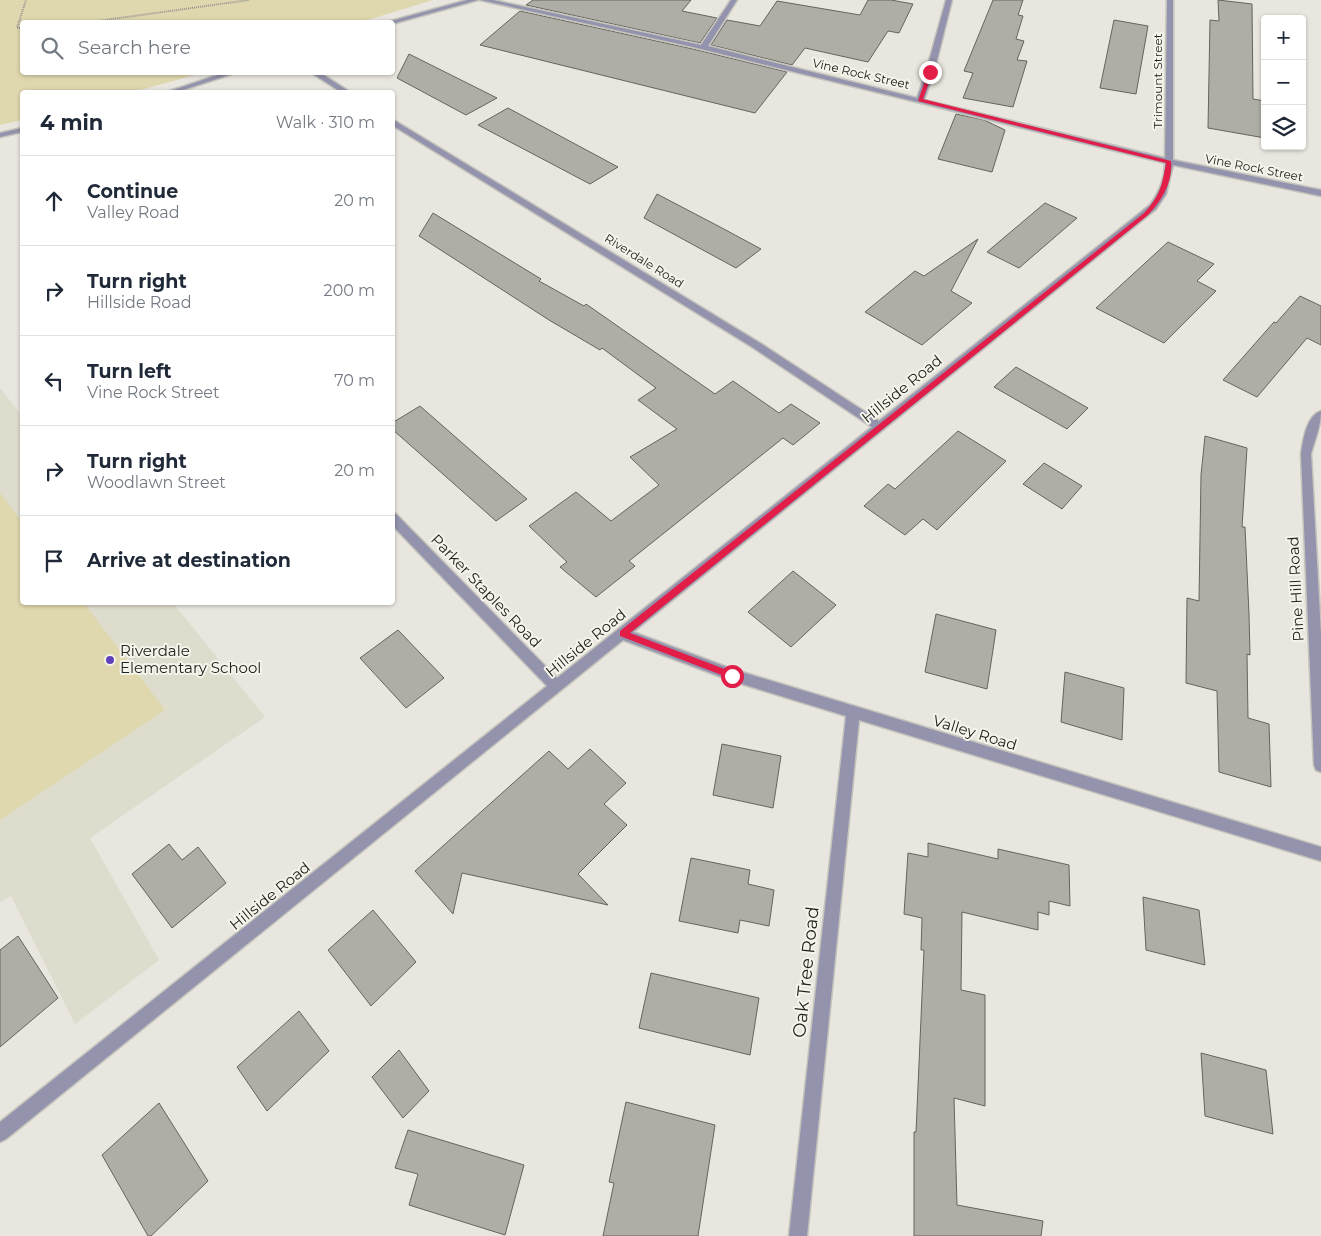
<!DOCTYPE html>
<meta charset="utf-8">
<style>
body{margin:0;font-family:Montserrat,sans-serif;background:#f2f2f3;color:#1f2937}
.controls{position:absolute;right:15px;top:15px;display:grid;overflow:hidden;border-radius:5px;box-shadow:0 1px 4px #0004}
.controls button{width:45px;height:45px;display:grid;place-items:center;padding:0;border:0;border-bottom:1px solid #e0e1e3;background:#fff;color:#1f2937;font:25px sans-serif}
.stop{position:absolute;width:15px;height:15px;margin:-11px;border:4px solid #e11d48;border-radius:50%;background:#fff}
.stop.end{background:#e11d48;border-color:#fff;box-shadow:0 1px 5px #0008}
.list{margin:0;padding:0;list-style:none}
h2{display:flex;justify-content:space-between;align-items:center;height:65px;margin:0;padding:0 20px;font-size:21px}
h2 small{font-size:16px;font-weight:400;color:#747a83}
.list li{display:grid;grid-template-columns:32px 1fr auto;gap:15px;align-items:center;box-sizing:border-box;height:90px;padding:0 20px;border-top:1px solid #e0e1e3}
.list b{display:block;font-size:19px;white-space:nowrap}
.list p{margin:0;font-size:16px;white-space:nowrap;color:#747a83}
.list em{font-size:16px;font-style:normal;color:#747a83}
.icon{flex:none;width:28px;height:28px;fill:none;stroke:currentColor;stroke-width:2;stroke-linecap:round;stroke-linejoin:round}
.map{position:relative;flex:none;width:1321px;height:1236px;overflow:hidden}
.search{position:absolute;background:#fff;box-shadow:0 1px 4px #0004;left:20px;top:20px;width:375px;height:55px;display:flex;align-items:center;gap:12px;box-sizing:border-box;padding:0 18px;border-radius:5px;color:#747a83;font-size:19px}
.panel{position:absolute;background:#fff;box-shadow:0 1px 4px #0004;left:20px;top:90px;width:375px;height:515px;border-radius:5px}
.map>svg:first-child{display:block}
.built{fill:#dedccc}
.green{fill:#dfd7ae}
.building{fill:#afaea6;stroke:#65645d}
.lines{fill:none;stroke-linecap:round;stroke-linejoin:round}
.minor-casing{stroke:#c4c3bc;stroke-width:3}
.path{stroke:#989691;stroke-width:2;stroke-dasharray:1 1;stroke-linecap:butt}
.minor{fill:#9493ad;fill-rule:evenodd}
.route{fill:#e11d48}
.poi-dot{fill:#5e41ba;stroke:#f5f4eb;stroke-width:2}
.labels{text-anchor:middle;stroke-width:4;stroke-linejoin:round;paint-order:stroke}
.far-street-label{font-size:12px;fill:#22221f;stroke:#f5f4eb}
.street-label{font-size:15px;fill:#22221f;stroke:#f5f4eb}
.poi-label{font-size:15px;fill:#22221f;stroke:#f5f4eb;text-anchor:start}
.near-street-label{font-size:18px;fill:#22221f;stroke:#f5f4eb}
</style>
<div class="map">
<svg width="1321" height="1236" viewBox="0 0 1321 1236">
<rect width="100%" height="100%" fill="#e8e6de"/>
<path class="built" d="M 0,388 L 22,416 L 22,602 L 173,603 L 265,717 L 90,838 L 159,960 L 75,1024 L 11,896 L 0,902 Z"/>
<path class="green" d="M 0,0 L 433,0 L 361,22 L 22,22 L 22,72 L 202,73 L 133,92 L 22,92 L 22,120 L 0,125 Z
M 0,493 L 22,522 L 22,602 L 84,603 L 165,710 L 0,820 Z"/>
<path class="building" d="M 533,0 L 691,0 L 682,11 L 717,18 L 700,43 L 526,5 Z
M 868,0 L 891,0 L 913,4 L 899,33 L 888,31 L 868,62 L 805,48 L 792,65 L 711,45 L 727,20 L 760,26 L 777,1 L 860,15 Z
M 993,0 L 1023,0 L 1018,15 L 1023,16 L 1016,39 L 1024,41 L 1017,60 L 1027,61 L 1013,107 L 963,98 L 973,73 L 964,71 Z
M 1218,0 L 1252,4 L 1253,99 L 1265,101 L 1265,138 L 1208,128 L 1210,20 L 1219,21 Z
M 520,11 L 693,49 L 787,72 L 755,113 L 480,45 Z
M 1114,20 L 1148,26 L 1136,94 L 1100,88 Z
M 409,54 L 497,98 L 466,115 L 397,78 Z
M 508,108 L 618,167 L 590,184 L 478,125 Z
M 956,114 L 984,120 L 1005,130 L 992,172 L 938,159 Z
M 657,194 L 722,228 L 761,249 L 736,268 L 644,218 Z
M 1045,203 L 1077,218 L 1019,268 L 987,252 Z
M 433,213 L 541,279 L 539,281 L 584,306 L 586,304 L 715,394 L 733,381 L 779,413 L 791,404 L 820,423 L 793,445 L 783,438 L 629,561 L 635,566 L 596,597 L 560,567 L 567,562 L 529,526 L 576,492 L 611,521 L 659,485 L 630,457 L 677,429 L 638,400 L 656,388 L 602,348 L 600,350 L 549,320 L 419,236 Z
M 978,239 L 951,291 L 972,303 L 922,345 L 865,312 L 915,271 L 924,276 Z
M 1168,242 L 1214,264 L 1197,281 L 1216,291 L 1164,343 L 1096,308 Z
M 1300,296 L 1321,306 L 1321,345 L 1307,338 L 1257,397 L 1223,380 L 1274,322 L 1276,323 Z
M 1016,367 L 1088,408 L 1067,429 L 994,387 Z
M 420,406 L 484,462 L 527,499 L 496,521 L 392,429 L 392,423 Z
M 958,431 L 1006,461 L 937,530 L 923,519 L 905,535 L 864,506 L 888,484 L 895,489 Z
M 1205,436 L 1247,448 L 1242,527 L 1245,527 L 1249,614 L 1250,655 L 1247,654 L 1248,718 L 1269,724 L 1271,787 L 1219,772 L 1217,691 L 1186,683 L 1187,598 L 1199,601 L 1201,475 Z
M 1044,463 L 1082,486 L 1062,509 L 1023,484 Z
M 793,571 L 836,605 L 791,647 L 748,612 Z
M 936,614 L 996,630 L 987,689 L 925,672 Z
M 398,630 L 444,678 L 406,708 L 360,658 Z
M 1065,672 L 1124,688 L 1122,740 L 1061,722 Z
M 722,744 L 781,756 L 773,808 L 713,795 Z
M 590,749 L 626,783 L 604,804 L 627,825 L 578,874 L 608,905 L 462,873 L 453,914 L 415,871 L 549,751 L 568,769 Z
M 928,843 L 998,859 L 998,849 L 1069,865 L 1070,906 L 1049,901 L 1049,915 L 1038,912 L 1038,930 L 962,912 L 961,990 L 985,995 L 985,1106 L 954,1098 L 957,1205 L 1043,1221 L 1041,1236 L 914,1236 L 914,1132 L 916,1132 L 924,950 L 921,950 L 922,918 L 904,914 L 908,853 L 928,857 Z
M 169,844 L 182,860 L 198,847 L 226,883 L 172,928 L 132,874 Z
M 691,858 L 750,870 L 748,884 L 774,890 L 769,926 L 740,920 L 738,933 L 679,921 Z
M 1143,897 L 1199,910 L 1205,965 L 1146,950 Z
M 373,910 L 416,962 L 371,1006 L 328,950 Z
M 18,936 L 58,998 L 0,1047 L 0,950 Z
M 651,973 L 759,998 L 750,1055 L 639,1028 Z
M 299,1011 L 329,1051 L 267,1111 L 237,1067 Z
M 399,1050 L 429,1091 L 403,1118 L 372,1077 Z
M 1201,1053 L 1266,1070 L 1273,1134 L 1205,1116 Z
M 626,1102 L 715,1125 L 698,1236 L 603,1236 L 614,1183 L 609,1182 Z
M 159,1103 L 208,1181 L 151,1236 L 148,1236 L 102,1155 Z
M 408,1130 L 524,1165 L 505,1235 L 409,1205 L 418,1174 L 395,1168 Z"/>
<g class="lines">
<defs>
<path id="minor" d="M 467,0 L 478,0 L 392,24 L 387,22 Z
M 480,0 L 493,0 L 701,45 L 731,0 L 737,0 L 708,46 L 917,98 L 926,72 L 946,0 L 952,0 L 934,72 L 924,100 L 1165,158 L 1167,0 L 1173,0 L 1173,160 L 1321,190 L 1321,196 L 1173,165 L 1166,194 L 1156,209 L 633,632 L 732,669 L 1321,847 L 1321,861 L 859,720 L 807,1236 L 789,1236 L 846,716 L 732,681 L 623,640 L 6,1139 L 0,1142 L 0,1122 L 547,686 L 392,525 L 392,513 L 396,514 L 557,678 L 872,427 L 752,347 L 392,125 L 392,119 L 760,343 L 879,421 L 1150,205 C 1159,193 1165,178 1165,163 L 693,47 Z
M 226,72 L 238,72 L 177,92 L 167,92 Z
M 310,72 L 319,72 L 350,92 L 341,92 Z
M 22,128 L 22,132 L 0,137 L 0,133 Z
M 1321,411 C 1321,426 1315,439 1311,454 L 1321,634 L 1321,772 L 1316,770 L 1314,765 L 1301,454 C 1303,441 1306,416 1321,411 Z"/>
</defs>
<use href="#minor" class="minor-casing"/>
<path class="path" d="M 91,22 L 249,0
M 22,28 L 17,28 L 26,0"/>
<use href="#minor" class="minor"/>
</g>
<path class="route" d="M 930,70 L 933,72 L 923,99 L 1171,161 C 1173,182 1162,200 1148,215 L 630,633 L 735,673 L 735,678 L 732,679 L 620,636 L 620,631 L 1144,213 C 1160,196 1162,186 1166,163 L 918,101 L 928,72 Z"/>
<circle class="poi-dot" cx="110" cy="660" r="5"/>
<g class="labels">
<g class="far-street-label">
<text transform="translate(861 74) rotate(13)" y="4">Vine Rock Street</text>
<text transform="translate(1158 81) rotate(-90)" y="4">Trimount Street</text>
<text transform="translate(1254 168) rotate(11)" y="4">Vine Rock Street</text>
<text transform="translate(644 261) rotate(32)" y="4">Riverdale Road</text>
</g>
<g class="street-label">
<text transform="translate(902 389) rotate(-39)" y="5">Hillside Road</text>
<text transform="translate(1296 589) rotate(-93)" y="5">Pine Hill Road</text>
<text transform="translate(486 591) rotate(46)" y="5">Parker Staples Road</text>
<text transform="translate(586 643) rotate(-39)" y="5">Hillside Road</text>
<text transform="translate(975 733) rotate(17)" y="5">Valley Road</text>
<text transform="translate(270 896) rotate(-39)" y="5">Hillside Road</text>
</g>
<g class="poi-label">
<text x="120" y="656">Riverdale<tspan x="120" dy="17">Elementary School</tspan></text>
</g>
<g class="near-street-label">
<text transform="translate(806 972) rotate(-84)" y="6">Oak Tree Road</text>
</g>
</g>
</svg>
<div class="controls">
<button>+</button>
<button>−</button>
<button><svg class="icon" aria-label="layers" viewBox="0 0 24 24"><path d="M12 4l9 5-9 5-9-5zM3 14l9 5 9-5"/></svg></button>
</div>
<div class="stop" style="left:732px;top:676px"></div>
<div class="stop end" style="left:930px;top:72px"></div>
<div class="search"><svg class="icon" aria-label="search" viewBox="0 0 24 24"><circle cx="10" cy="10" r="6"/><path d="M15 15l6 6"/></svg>Search here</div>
<section class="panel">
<h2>4 min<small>Walk · 310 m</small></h2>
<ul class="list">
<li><svg class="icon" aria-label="ahead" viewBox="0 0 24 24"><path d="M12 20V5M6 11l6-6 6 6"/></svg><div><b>Continue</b><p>Valley Road</p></div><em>20 m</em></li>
<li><svg class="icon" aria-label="right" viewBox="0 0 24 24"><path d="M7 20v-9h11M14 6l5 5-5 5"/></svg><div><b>Turn right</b><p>Hillside Road</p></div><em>200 m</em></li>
<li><svg class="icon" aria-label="left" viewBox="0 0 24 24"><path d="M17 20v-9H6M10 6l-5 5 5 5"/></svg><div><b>Turn left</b><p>Vine Rock Street</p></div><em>70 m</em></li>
<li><svg class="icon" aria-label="right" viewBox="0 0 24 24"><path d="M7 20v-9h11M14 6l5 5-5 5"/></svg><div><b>Turn right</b><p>Woodlawn Street</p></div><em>20 m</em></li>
<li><svg class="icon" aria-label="arrive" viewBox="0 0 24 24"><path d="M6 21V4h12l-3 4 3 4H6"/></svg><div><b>Arrive at destination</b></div></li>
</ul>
</section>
</div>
